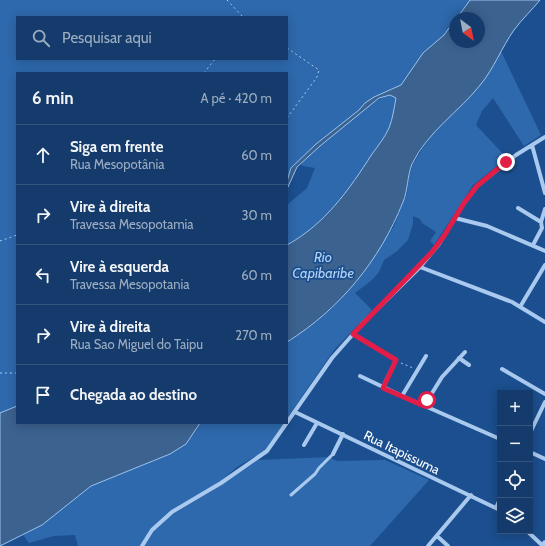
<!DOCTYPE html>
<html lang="pt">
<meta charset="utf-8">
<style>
body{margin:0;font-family:Cabin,sans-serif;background:#1d4271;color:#f1f3f6}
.controls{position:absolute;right:12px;bottom:12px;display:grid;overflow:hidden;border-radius:0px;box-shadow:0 2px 10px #0003}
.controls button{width:36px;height:36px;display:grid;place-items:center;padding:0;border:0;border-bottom:1px solid #33557e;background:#143b6b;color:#f1f3f6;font:20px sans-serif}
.compass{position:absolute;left:449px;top:12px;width:36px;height:36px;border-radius:50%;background:#143b6b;box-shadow:0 2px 10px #0003;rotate:148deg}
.stop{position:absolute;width:12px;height:12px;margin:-9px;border:3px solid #e11d48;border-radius:50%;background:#fff}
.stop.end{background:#e11d48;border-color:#fff;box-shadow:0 1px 4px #0008}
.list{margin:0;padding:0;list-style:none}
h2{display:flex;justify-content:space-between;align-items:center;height:52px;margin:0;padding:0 16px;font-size:17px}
h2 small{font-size:13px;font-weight:400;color:#9dadc1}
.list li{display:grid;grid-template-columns:26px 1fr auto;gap:12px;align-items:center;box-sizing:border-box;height:60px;padding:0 16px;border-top:1px solid #33557e}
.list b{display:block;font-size:15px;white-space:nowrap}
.list p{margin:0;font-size:13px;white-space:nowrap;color:#9dadc1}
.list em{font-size:13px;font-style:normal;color:#9dadc1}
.icon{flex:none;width:22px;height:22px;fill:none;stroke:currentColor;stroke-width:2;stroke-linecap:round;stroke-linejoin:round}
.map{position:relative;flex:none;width:545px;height:546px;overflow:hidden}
.search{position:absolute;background:#143b6b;box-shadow:0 2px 10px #0003;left:16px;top:16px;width:272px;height:44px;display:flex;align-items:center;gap:10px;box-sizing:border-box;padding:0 14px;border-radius:0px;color:#9dadc1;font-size:15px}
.panel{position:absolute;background:#143b6b;box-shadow:0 2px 10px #0003;left:16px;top:72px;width:272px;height:352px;border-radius:0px}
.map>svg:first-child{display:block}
.green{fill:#2e69ad;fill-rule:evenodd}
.water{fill:#3c6290;stroke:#9cc4f0}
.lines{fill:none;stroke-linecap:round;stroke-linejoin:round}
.path{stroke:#a9c9ee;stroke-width:1;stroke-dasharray:2 3;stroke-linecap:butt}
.service{stroke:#a9c9ee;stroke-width:3}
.minor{stroke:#a9c9ee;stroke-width:4}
.tertiary{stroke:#a9c9ee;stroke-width:7}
.route{stroke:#e11d48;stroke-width:5}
.labels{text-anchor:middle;stroke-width:3.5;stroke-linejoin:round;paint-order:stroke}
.street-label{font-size:13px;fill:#fff;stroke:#1b4f8f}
.water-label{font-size:14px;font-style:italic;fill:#b5d3f5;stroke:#1b4f8f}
</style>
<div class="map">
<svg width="545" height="546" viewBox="0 0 545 546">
<rect width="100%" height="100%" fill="#1b4f8f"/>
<path class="green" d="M 0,0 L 470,0 L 444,35 L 423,53 L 401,85 L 374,97 L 365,103 L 359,110 L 316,144 L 291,168 L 287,181 L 287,73 L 17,73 L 17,406 L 0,413 ZM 17,17 L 287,17 L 287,59 L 17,59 Z
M 501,51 L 541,135 L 524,146 L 493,98 L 482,111 L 476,125 L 507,158 L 473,185 L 434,245 L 430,241 L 436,232 L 422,223 L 420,219 L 413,216 L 413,224 L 408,240 L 396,252 L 384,260 L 379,272 L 372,280 L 355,293 L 372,310 L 334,350 L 287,418 L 287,342 L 313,324 L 333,307 L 356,282 L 394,226 L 407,193 L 409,177 L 413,164 L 423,148 L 434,131 L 475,91 Z
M 390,95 L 396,98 C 394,108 393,118 389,128 C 385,137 378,146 372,154 C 349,190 325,224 287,245 L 287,205 L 307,188 L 315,168 L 303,166 L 301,164 C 317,149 371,98 390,95 Z
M 200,423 L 284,423 L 269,447 L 263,452 L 237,467 L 217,484 L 153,527 L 140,546 L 78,546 L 75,535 L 54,536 L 29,543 L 23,535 L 42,525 L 91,486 L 170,454 L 186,444 Z
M 329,457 L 337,461 L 385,460 L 429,480 L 370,546 L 143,546 L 153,530 L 170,516 L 215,489 L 242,469 L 258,460 Z"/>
<path class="water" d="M 470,0 L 540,0 C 532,10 522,19 514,30 C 502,47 494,68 481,84 C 459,112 428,131 412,164 C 407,177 408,190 403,202 C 380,260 340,309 287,342 L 287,245 C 325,224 349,190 372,154 C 378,146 385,137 389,128 C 393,118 394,108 396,98 L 390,95 L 379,98 L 320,146 L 297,167 L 287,189 L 287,181 L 291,168 L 316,144 L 359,110 L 365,103 L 374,97 L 401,85 L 423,53 L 444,35 L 455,20 L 455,42 L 479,42 L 479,18 L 457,18 Z
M 17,406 L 17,423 L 200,423 L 186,444 L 170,454 L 91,486 L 42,525 L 0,546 L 0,413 Z"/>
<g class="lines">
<path class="path" d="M 227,0 L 243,17
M 287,48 L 319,70 L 317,77 L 287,118
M 204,73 L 215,59
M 0,241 L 17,235
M 358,337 L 391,358
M 401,363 L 413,368
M 0,373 L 17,373"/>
<path class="service" d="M 291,495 L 315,474 L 319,468 L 333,454"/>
<path class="minor" d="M 532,145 L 545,193
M 518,208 L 541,222
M 455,218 L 487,226 L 545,251
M 533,245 L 542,228 L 541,222 L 545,209
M 420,267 L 512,302 L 545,322
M 520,307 L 545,265
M 459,358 L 469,365
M 502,369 L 545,394
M 360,376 L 402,396 L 500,439
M 383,387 L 396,360
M 402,396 L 426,356
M 424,406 L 442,377 L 465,352
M 295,412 L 500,510
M 530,433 L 545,402
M 304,445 L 317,423
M 530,452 L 545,459
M 333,454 L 343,434
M 496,508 L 500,499
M 527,531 L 543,546
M 437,536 L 448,546
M 142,546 L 152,530 L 172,512 L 221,483 L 267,451 L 332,358 L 362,324 L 420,267 L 439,244 L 464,203 L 477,186 L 516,155 L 545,137
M 428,546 L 471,495"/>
<path class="tertiary" d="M 544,546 L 545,544"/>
</g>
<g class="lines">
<path class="route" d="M 427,400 L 424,406 L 383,388 L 396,360 L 353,334 L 432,252 L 444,236 L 464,203 L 477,186 L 506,162"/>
</g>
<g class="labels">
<g class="street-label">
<text transform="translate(402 452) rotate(26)" y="5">Rua Itapissuma</text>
</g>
<g class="water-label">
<text x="323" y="262">Rio<tspan x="323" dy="16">Capibaribe</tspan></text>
</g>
</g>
</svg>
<div class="controls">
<button>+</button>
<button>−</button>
<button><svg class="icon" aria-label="locate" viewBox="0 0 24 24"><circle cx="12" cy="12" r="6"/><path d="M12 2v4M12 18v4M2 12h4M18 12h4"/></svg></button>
<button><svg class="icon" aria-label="layers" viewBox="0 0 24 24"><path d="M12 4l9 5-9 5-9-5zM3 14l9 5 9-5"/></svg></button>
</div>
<svg class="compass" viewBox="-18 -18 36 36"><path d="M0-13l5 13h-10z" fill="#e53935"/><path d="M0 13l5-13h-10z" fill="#9dadc1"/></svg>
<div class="stop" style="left:427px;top:400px"></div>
<div class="stop end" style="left:506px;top:162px"></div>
<div class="search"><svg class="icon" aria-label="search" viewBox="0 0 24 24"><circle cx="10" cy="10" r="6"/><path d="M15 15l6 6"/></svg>Pesquisar aqui</div>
<section class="panel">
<h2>6 min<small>A pé · 420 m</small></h2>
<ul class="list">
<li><svg class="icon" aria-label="ahead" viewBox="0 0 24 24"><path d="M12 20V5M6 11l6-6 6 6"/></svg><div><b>Siga em frente</b><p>Rua Mesopotânia</p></div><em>60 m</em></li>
<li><svg class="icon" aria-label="right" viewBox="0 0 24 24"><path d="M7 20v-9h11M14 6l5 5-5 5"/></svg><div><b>Vire à direita</b><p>Travessa Mesopotamia</p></div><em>30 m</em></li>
<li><svg class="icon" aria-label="left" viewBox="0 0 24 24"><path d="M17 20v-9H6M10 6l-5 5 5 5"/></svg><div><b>Vire à esquerda</b><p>Travessa Mesopotania</p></div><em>60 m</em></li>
<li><svg class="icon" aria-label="right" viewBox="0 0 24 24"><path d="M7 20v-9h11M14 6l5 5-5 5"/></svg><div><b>Vire à direita</b><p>Rua Sao Miguel do Taipu</p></div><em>270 m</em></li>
<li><svg class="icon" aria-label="arrive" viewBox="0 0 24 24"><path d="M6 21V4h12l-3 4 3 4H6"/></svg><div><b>Chegada ao destino</b></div></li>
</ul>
</section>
</div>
